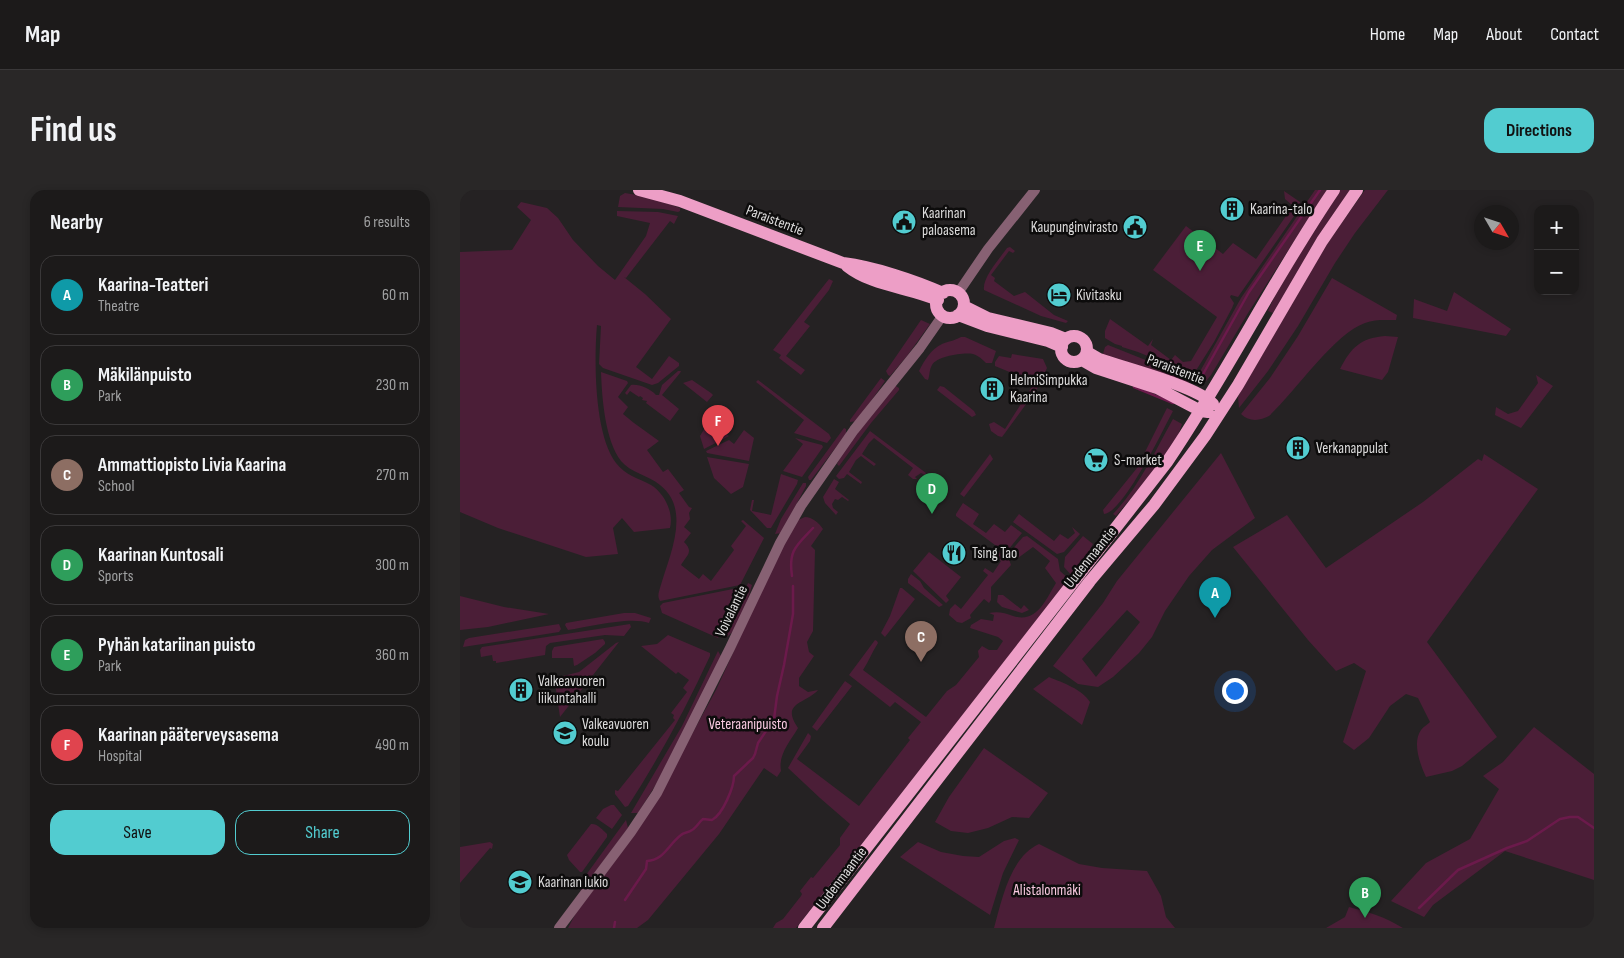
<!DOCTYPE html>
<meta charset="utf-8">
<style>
body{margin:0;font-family:"Sofia Sans Condensed",sans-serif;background:#292727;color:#f1f3f6}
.controls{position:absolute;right:15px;top:15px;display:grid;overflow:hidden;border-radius:10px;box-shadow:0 2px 8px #0003}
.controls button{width:45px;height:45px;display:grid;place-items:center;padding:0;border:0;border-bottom:1px solid #3a3839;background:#1c1a1a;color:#f1f3f6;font:25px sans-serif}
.compass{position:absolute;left:1014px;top:15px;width:45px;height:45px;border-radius:50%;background:#1c1a1a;box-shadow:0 2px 8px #0003;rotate:129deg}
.you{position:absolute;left:774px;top:500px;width:18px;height:18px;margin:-12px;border:4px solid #fff;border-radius:50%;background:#1a73e8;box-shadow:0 0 0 8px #1a73e833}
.badge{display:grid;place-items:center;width:32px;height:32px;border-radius:50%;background:#52ccd0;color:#fff;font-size:16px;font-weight:700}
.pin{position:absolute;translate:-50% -41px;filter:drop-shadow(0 1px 2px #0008)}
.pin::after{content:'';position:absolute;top:26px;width:18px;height:15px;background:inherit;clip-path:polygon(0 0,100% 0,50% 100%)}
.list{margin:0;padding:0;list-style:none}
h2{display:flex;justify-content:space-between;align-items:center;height:65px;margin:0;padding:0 20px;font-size:21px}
h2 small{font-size:16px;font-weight:400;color:#a0a1a2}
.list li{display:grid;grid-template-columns:32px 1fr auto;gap:15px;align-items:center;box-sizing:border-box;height:80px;margin:0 10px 10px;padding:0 10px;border:1px solid #3a3839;border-radius:15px}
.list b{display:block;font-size:19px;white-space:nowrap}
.list p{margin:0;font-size:16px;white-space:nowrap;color:#a0a1a2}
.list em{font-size:16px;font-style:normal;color:#a0a1a2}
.actions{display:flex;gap:10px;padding:15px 20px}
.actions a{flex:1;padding:11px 0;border:1px solid #52ccd0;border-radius:15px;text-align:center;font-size:18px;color:#52ccd0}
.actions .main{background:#52ccd0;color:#111}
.map{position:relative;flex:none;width:1134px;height:738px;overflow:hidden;border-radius:15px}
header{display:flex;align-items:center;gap:30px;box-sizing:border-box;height:70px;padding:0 25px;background:#1c1a1a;border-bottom:1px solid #3a3839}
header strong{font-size:24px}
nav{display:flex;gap:28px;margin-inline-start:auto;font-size:18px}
.intro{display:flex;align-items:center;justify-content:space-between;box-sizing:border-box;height:120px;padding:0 30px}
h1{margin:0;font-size:35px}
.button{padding:12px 22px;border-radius:15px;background:#52ccd0;color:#111;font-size:18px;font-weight:700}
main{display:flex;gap:30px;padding:0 30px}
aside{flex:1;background:#1c1a1a;border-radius:15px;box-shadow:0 2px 8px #0003}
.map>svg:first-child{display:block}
.green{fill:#4b1e37;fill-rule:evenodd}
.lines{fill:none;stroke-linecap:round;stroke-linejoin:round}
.stream{stroke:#6b1a4b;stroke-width:2.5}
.minor{stroke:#876173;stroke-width:10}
.major{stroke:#ed9ec6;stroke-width:12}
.labels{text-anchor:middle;stroke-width:5;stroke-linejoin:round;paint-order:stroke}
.poi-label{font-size:15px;fill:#dddcdc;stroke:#0d0c0c;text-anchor:start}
.street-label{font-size:15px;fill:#dddcdc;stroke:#0d0c0c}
.park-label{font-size:15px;fill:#f8c8df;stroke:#0d0c0c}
</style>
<header>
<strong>Map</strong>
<nav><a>Home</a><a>Map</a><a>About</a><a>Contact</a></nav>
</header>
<div class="intro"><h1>Find us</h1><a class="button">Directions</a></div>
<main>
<aside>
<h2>Nearby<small>6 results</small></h2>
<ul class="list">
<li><span class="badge" style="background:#0f9aa8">A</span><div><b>Kaarina-Teatteri</b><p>Theatre</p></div><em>60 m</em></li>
<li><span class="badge" style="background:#2e9e5b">B</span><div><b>Mäkilänpuisto</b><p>Park</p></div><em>230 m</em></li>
<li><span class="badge" style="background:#8d6e63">C</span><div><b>Ammattiopisto Livia Kaarina</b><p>School</p></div><em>270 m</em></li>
<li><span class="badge" style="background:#2e9e5b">D</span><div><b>Kaarinan Kuntosali</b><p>Sports</p></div><em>300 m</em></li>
<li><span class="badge" style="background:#2e9e5b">E</span><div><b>Pyhän katariinan puisto</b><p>Park</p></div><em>360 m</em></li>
<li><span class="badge" style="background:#e0444e">F</span><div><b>Kaarinan pääterveysasema</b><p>Hospital</p></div><em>490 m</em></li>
</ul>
<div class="actions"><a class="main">Save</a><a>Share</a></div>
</aside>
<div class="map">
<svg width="1134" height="738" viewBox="0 0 1134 738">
<rect width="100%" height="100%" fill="#252223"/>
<path class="green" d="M 855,0 L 867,0 L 788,123 L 751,185 L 746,191 L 733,194 L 781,108 Z
M 879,0 L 890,0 L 813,123 L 808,121 L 820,94 Z
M 905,0 L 928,0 L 895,43 L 875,73 L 838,136 L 808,181 L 779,218 L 778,207 L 782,199 L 866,55 Z
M 824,1 L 840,12 L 841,16 L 778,107 L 771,105 L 770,107 L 774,113 L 772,118 L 754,152 L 735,182 L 729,183 L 678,162 L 662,157 L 662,156 L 655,154 L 645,148 L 645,141 L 650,129 L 688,156 L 693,149 L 691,155 L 711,170 L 715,165 L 723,172 L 731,171 L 757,127 L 693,80 L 726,36 L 763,64 L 773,53 L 796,69 L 833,16 L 825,9 Z
M 165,3 L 194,8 L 220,18 L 220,21 L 218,22 L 203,19 L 158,17 L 160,6 Z
M 61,12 L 87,18 L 98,28 L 113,50 L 138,76 L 155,90 L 186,46 L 190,33 L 157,26 L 157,21 L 198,22 L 218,26 L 214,34 L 210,31 L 166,88 L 164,87 L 185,104 L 211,129 L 176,177 L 192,189 L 209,166 L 219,173 L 219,176 L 198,193 L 192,195 L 143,178 L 139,174 L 141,136 L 137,135 C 134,170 134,244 156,273 C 165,285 178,288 191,295 C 204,303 214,322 210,338 L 174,342 L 162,328 L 153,338 L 158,364 L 126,367 L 38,338 L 0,322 L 0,62 L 52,60 L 71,30 L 57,17 Z
M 550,57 L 555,61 L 553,63 L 549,61 L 531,85 L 535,88 L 534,91 L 554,106 L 565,102 L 594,125 L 608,131 L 606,133 L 581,126 L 524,100 C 522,88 540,68 547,58 Z
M 872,88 L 937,125 L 936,130 C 925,130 915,129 905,133 C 875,143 835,202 809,226 C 800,231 789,232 781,224 L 810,188 L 838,146 Z
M 369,89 L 373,91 L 369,100 L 344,132 L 350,136 L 326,166 L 345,180 L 341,185 L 319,168 L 321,165 L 313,160 Z
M 994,102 L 1051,139 L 1046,146 L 953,128 L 954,109 L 987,121 Z
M 461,130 L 470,134 L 447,166 L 430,186 L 428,185 L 426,181 Z
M 925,146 L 938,147 L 928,182 L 922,190 L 880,179 C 891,158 900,148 925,146 Z
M 501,147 L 505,147 L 536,161 L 532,173 L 526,173 C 522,169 519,166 513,164 C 504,162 477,166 472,175 C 469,180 470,185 468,190 L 465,189 L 459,181 C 464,171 471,159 482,154 C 489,151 494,151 501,147 Z
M 648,155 L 728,187 L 731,191 L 728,193 L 642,167 L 645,157 Z
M 552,164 L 583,169 L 587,178 L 577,199 L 545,243 L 542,247 L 538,246 L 531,241 L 529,234 L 534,232 L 545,239 L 573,195 L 564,188 L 535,176 L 535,172 L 539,166 L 551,168 Z
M 218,181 L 221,181 L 220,183 L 202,205 L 219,219 L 210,231 L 186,213 L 187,211 L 182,210 L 183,208 L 180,206 L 179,207 L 170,201 L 167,205 L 165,203 L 171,195 C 180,194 190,199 196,205 L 199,205 L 202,195 Z
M 141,182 L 167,191 L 168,193 L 158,207 L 168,217 L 163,224 L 174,233 L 199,251 L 187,260 L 203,282 L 208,279 L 224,300 L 219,303 L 229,317 L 232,318 L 229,323 L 230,329 L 224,337 L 231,343 L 224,352 C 234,362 227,365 221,375 L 239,389 L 243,384 L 251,391 L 274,360 L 271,356 L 286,336 L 281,331 L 283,330 L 304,348 L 280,395 L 200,411 C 197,406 199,402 200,398 C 209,366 232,320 200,295 C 188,285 171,283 161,271 C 145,250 142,208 141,182 Z
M 1076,185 L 1093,196 L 1061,238 L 1035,225 L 1036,217 L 1048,224 L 1058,221 L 1078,193 Z
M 421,188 L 425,191 L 397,231 L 390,232 L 390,230 Z
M 232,190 L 251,203 L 253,205 L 247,212 L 223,193 Z
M 298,190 L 369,244 L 371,248 L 367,253 L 334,243 L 344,230 L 296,192 Z
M 434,195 L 439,198 L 439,200 L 411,233 L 379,276 L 377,274 L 385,258 Z
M 480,196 L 484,197 L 514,221 L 516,225 L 512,227 L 477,200 Z
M 707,218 L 713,221 C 703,240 663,323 644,324 L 643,320 L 677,278 Z
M 713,229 L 722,234 C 713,265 677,300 656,326 L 653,324 C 679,297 695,261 713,229 Z
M 249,231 L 269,246 L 244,259 L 240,246 Z
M 384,238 L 386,239 L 386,244 L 351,290 L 349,290 L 348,287 Z
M 284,240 L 294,248 L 289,271 L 247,263 L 246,261 L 269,250 L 274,254 Z
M 410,241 L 466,283 L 465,285 L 461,283 L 455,287 L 457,289 L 453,289 L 448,285 L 453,278 L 414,248 L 409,253 L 402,264 L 416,274 L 414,276 L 401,266 L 396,270 L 389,282 L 402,292 L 401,294 L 387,284 L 384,288 L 379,289 L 376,286 Z
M 335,248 L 362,255 L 363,257 L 342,287 L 323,281 L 343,254 Z
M 761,263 L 795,328 L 752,360 L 729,386 L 705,421 L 692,447 L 679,463 L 653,487 L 638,497 L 618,494 L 593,476 L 643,413 L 657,391 ZM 667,420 L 680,432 L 636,487 L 622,469 Z
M 530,264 L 533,269 L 504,307 L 500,304 Z
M 1024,264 L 1078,299 L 967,452 L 1037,547 L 1002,576 L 992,581 L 966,587 C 960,574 952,553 961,540 C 963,537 968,534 970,532 L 958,508 L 946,504 L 930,516 L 909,548 L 894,560 L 883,552 L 906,481 L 894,473 L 876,481 L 848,450 L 773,357 L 827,325 L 866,378 L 963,312 L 1018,269 L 1022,271 Z
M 247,267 L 289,274 L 283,297 L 271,304 L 254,288 Z
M 321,284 L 338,290 L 337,294 L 311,338 L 307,338 L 290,320 L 292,310 L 294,310 L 292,321 L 311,325 Z
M 374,289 L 379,292 L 375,299 L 389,310 L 388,311 L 382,307 L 378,310 L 375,309 L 372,314 L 373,318 L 378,322 L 376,325 L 365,313 L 363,307 Z
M 343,293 L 346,293 L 346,296 L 321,343 L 315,344 L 321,329 Z
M 503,313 L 519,324 L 513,334 L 526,343 L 534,334 L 545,342 L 551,335 L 562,343 L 548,360 L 543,361 L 496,326 L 496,324 Z
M 559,324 L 594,351 L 600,344 L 608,349 L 615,343 L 612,337 L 620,344 L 604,362 L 597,364 L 553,332 Z
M 345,327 C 352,327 359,333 363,339 L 351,356 L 355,360 L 353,441 L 347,452 L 349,462 L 354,466 L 339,488 L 339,496 L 348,502 L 358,500 C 346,514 320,512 338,538 C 330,552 318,564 321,581 L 317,587 L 304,578 L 259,644 L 188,730 L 177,738 L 108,738 L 118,719 L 207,590 L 256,500 L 317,367 L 338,330 Z
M 567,346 L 598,369 L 600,381 L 609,389 L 336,738 L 313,738 L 316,733 L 323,729 L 341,706 L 342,704 L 340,701 L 351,687 L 353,688 L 380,655 L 380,648 L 390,634 L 360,608 L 328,578 L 348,543 L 351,546 L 350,551 L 337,569 L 399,616 L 450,550 L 448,548 L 461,532 L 435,512 L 430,517 L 389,485 L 415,450 L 417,451 L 418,453 C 412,462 409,471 403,480 L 466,527 L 487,501 L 496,495 L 519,467 L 518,461 L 522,456 L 529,460 L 537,460 L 543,451 L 538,447 L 510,438 L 511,435 L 521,429 L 533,431 L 534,425 L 529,423 C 538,421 545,423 553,426 C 577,434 586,409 596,393 L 585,378 L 590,371 L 573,357 L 558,368 L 550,364 L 550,362 L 563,347 Z
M 623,346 L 633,354 L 628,363 L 612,386 L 604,377 L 605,367 Z
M 536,360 L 549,369 L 551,375 L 531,397 L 531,410 L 529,413 L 524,409 L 510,425 L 511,428 L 502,433 L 497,432 L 489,425 L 490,419 L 495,414 L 501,419 L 528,385 L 523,381 L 525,378 L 533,383 L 541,371 L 532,364 Z
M 469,362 L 501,387 L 486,406 L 489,410 L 486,413 L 453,381 Z
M 451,384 L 460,391 L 464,398 L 483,415 L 479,417 L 448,393 L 448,389 Z
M 288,393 L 292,395 C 288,409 279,442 265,448 Z
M 440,398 L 442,398 L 455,409 L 425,447 L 421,443 L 430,426 Z
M 273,399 L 279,400 L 279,403 L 258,448 L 202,423 L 200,416 L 203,413 Z
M 538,405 L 543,405 L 561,419 L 564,415 L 569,420 L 562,423 L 542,417 L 537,412 Z
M 0,406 L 44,417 L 89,424 L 28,437 L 0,440 Z
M 164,423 L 175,423 L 191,428 L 189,433 C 170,426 129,437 108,440 L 105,435 L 106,433 Z
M 99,434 L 101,439 L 99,442 L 3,457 L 5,450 L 9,448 Z
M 170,434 L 171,437 L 164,446 L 145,445 L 90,453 L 86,456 L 85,465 L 36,473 L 36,471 L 33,471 L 32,465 L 21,467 L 20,460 L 22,457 Z
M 208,445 L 250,463 L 250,466 C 226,518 199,568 168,616 L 165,617 L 155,604 L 155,600 L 158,601 L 215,530 L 213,528 L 214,525 L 211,523 L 227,502 L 223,498 L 229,490 L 218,482 L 216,484 L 181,456 L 197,454 Z
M 143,449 L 145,452 L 145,454 L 135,463 L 117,475 L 114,476 L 113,468 L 92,468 L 92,461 L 94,457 Z
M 159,452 L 100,527 L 95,493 L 104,491 L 103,486 L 119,482 L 156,453 Z
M 258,461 L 261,466 L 205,580 L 178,623 L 171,623 L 222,536 Z
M 589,487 C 603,493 622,499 630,512 L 622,535 L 573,499 Z
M 385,491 L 392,496 L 357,541 L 352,537 Z
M 1074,537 L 1134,584 L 1134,690 L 1045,661 L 973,715 L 964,727 L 931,711 L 966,673 L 1010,649 L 1039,599 L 1023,586 L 1043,572 Z
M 524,558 L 588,603 L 569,628 L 552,627 L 528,638 L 508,643 L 491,641 L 475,632 L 489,607 Z
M 151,615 L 154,615 L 162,625 L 152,639 L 136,628 L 143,619 Z
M 166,630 L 168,638 L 121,701 L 118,696 Z
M 131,634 C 137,633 143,640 147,644 L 147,647 L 122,682 L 120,682 L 109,670 L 107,665 Z
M 555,648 L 559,650 L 543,683 L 530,725 L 440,667 L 458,652 L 481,662 L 503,666 L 519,667 L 544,651 Z
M 30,652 L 33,654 L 32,659 L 30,658 L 0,693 L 0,657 Z
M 579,654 L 619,674 L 642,678 L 687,681 L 701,706 L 706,727 L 715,738 L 534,738 C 542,710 550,667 579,654 Z
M 889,717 C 909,722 925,727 943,738 L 866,738 L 885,727 Z"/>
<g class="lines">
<path class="stream" d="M 735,191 L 742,186 L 789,102 L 860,0
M 674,197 L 713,213
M 332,386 C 328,360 337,355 353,338
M 165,710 L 186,679 L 187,671 C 204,670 208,655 221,645 C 224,642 228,643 232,640 C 236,638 239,632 243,629 L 252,630 C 263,624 274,597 274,586 L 293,568 L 295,564 L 298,553 L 314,529 L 317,506 L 324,475 L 333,424 L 333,396
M 959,718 L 998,680 L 1047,658 L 1067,651 L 1100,629 L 1110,627 L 1118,627 L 1134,638
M 154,738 L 155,732"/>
<path class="minor" d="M 498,103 L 528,59 L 575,0
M 99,738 L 171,642 L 197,603 L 270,458 L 320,353 L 341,316 L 394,240 L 460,158 L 483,125"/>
<path class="major" d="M 179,0 L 220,11 L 383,73 C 414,77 454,90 483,103
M 387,76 C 412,96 448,97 478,110
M476 114a14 14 0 1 1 28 0a14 14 0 1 1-28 0Z
M 504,116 L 528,128 L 591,143 L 606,149
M 498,125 L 527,136 L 588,151 L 602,157
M601 159a13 13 0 1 1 26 0a13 13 0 1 1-26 0Z
M 627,162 L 639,169 C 664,178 737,196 753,214
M 622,170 L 636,178 L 697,198 L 741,221 L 748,222
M 344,738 L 707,272 C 767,184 814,88 874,0
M 363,738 L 630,391 L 694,315 L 745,246 L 778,195 L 862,51 L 897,0"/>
</g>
<defs>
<symbol id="building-disc" viewBox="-11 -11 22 22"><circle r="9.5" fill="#52ccd0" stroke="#0d0c0c"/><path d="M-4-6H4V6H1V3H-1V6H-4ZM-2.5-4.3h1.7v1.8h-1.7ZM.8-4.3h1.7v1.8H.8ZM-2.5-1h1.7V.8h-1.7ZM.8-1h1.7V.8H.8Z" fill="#111"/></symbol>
<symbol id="civic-disc" viewBox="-11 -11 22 22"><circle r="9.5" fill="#52ccd0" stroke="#0d0c0c"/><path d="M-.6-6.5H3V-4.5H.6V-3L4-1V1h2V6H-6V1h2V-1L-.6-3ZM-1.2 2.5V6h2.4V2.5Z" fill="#111"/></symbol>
<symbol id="hotel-disc" viewBox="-11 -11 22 22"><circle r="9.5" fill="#52ccd0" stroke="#0d0c0c"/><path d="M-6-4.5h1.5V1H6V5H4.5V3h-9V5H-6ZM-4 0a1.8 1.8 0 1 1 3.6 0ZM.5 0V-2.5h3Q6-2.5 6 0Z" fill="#111"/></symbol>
<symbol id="supermarket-disc" viewBox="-11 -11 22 22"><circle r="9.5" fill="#52ccd0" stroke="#0d0c0c"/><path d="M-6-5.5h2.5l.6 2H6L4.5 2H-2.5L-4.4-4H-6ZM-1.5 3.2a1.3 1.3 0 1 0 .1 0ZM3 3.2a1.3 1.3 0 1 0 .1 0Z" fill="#111"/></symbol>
<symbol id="restaurant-disc" viewBox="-11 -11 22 22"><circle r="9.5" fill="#52ccd0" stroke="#0d0c0c"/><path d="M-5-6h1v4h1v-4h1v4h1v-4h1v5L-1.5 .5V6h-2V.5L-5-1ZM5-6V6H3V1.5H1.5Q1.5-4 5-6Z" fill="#111"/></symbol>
<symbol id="school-disc" viewBox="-11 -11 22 22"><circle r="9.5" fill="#52ccd0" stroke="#0d0c0c"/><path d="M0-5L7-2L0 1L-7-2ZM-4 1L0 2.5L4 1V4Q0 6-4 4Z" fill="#111"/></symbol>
</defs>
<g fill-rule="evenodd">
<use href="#building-disc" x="758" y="5" width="28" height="28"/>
<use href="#civic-disc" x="430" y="18" width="28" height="28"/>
<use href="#civic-disc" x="661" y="23" width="28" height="28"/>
<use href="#hotel-disc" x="585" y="91" width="28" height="28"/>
<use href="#building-disc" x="518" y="185" width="28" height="28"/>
<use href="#building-disc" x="824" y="244" width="28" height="28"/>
<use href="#supermarket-disc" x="622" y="256" width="28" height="28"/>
<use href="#restaurant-disc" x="480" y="349" width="28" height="28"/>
<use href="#building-disc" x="47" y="486" width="28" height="28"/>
<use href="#school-disc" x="91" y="529" width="28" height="28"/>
<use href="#school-disc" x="46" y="678" width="28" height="28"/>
</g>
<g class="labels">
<g class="poi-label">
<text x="790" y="24">Kaarina-talo</text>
<text x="462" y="28">Kaarinan<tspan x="462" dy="17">paloasema</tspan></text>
<text x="658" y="42" text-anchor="end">Kaupunginvirasto</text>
<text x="616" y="110">Kivitasku</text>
<text x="550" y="195">HelmiSimpukka<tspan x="550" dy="17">Kaarina</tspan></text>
<text x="856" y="263">Verkanappulat</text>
<text x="654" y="275">S-market</text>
<text x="512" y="368">Tsing Tao</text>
<text x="78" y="496">Valkeavuoren<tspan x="78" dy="17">liikuntahalli</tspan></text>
<text x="122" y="539">Valkeavuoren<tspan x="122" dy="17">koulu</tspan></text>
<text x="78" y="697">Kaarinan lukio</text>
</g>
<g class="street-label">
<text transform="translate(315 30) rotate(21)" y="5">Paraistentie</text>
<text transform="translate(716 179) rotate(21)" y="5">Paraistentie</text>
<text transform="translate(630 367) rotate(-51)" y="5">Uudenmaantie</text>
<text transform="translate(271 421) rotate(-64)" y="5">Voivalantie</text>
<text transform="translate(381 688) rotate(-53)" y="5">Uudenmaantie</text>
</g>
<g class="park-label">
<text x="288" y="539">Veteraanipuisto</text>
<text x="587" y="705">Alistalonmäki</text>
</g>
</g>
</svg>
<div class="controls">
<button>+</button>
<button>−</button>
</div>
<svg class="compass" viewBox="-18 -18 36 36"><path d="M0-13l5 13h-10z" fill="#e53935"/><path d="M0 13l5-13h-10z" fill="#a0a1a2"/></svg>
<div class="you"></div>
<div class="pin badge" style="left:755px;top:428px;background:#0f9aa8">A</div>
<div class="pin badge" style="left:905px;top:728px;background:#2e9e5b">B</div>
<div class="pin badge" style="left:461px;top:472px;background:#8d6e63">C</div>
<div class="pin badge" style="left:472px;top:324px;background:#2e9e5b">D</div>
<div class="pin badge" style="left:740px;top:81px;background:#2e9e5b">E</div>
<div class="pin badge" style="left:258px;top:256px;background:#e0444e">F</div>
</div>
</main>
